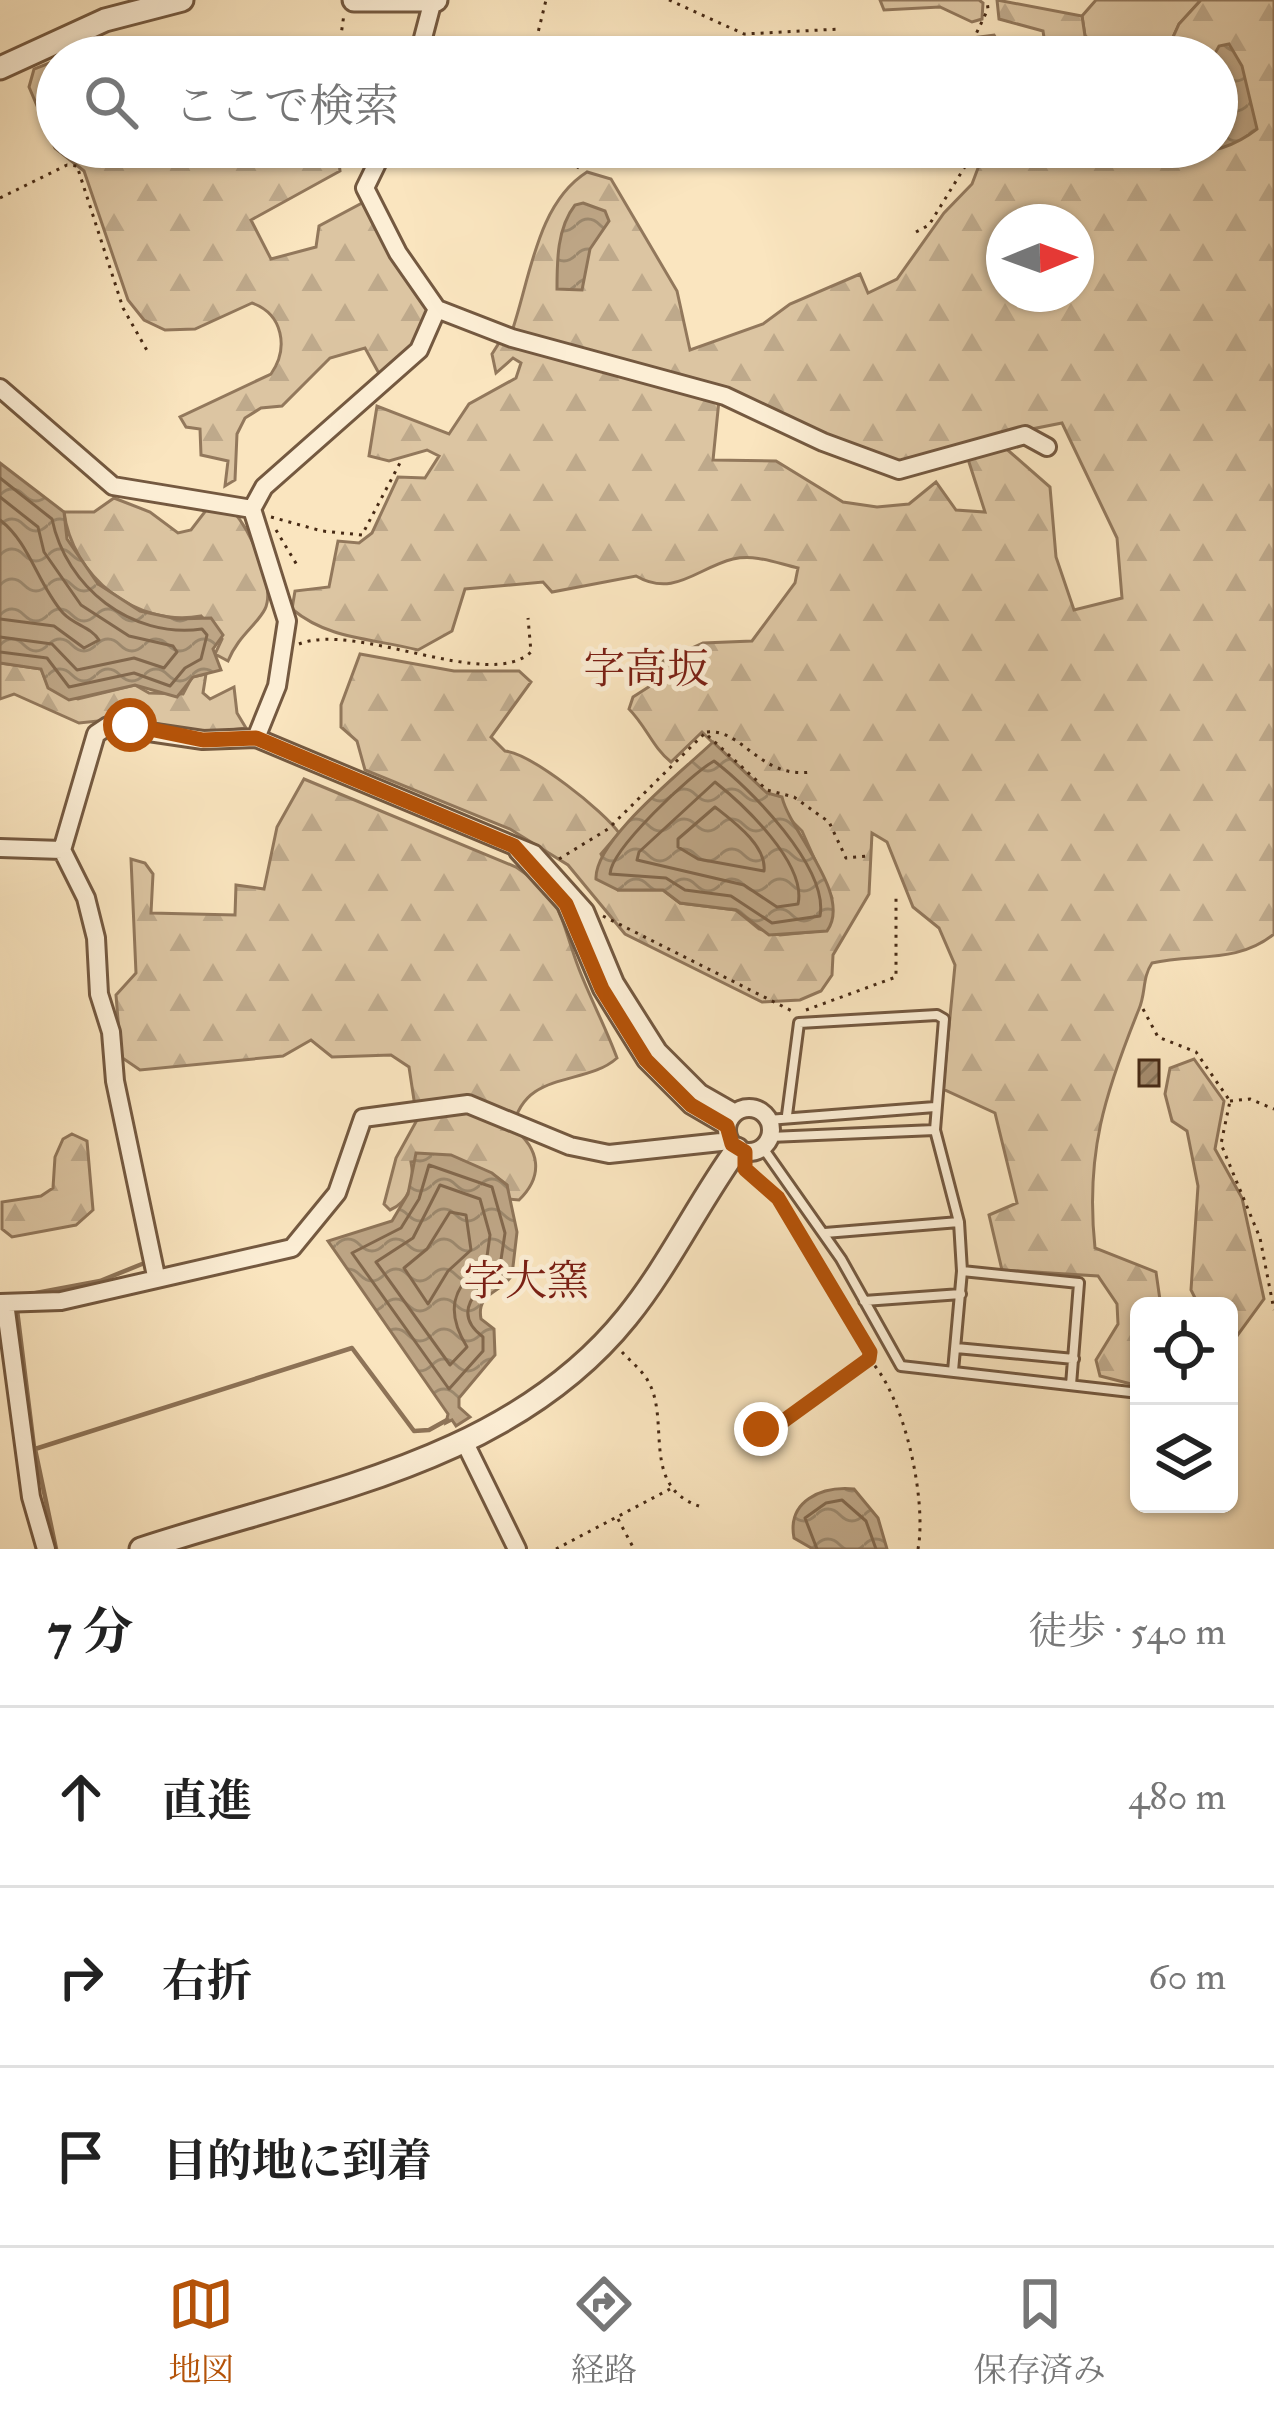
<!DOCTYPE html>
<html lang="ja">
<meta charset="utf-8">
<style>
body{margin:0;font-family:"IM FELL Double Pica","Noto Serif JP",serif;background:#f2f2f2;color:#222}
.controls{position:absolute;right:36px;bottom:36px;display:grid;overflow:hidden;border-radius:18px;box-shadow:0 3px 9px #0004}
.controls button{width:108px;height:108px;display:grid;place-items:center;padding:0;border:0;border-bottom:3px solid #e0e0e0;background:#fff;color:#222;font:60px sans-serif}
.compass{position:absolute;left:986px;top:204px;width:108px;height:108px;border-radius:50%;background:#fff;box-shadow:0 3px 9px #0004;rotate:89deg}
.stop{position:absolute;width:36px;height:36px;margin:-27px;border:9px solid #b45309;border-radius:50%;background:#fff}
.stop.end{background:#b45309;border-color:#fff;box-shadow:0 3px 12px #0008}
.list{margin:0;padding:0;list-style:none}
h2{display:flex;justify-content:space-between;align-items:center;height:156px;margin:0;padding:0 48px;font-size:51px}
h2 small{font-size:39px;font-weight:400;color:#767676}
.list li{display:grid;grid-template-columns:78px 1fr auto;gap:36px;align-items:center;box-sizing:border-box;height:180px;padding:0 48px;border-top:3px solid #e0e0e0}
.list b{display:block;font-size:45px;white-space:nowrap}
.list em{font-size:39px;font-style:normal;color:#767676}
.icon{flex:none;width:66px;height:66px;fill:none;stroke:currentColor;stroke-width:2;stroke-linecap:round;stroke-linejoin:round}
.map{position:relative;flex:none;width:1274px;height:1549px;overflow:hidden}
.search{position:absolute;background:#fff;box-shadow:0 3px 9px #0004;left:36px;right:36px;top:36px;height:132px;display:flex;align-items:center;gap:30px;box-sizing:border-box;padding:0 42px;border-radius:66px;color:#767676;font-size:45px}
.sheet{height:696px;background:#fff}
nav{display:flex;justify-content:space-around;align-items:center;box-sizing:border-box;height:168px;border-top:3px solid #e0e0e0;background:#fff;font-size:33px;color:#767676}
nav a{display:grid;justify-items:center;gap:6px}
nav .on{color:#b45309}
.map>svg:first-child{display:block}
.grass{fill:#dcc5a2;stroke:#92785c;stroke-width:3}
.forest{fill:url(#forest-firs);stroke:#92785c;stroke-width:3;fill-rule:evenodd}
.water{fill:url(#water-waves);stroke:#8e7458;stroke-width:3}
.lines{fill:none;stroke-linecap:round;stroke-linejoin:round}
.shore{stroke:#82684d;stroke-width:3}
.stream{stroke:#8e7458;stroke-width:4.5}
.building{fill:url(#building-hatch);stroke:#472a15;stroke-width:3}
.service-casing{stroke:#745940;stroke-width:14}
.minor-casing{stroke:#745940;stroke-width:22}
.tertiary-casing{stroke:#745940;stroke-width:27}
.path{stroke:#472a15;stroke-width:3;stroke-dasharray:3 6;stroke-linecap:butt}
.service{stroke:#fceed5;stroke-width:8}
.minor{stroke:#fceed5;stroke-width:16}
.tertiary{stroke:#fceed5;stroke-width:21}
.route{stroke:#b45309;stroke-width:15}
.labels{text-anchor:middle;stroke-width:10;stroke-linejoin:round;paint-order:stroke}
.quarter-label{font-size:42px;fill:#7a1f14;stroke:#fceed5}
</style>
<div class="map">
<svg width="1274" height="1549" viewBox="0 0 1274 1549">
<defs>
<pattern id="forest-firs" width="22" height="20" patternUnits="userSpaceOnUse" patternTransform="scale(3)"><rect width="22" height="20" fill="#dcc5a2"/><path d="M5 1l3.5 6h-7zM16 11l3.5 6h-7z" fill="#bea98b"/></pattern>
<pattern id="water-waves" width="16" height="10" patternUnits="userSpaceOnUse" patternTransform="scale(3)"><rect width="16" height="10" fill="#bda585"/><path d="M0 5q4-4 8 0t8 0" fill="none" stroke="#9b876c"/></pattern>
<pattern id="building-hatch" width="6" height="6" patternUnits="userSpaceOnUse" patternTransform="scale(3)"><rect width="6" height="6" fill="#a48b6d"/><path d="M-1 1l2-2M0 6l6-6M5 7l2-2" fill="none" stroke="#877258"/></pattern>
</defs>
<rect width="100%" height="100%" fill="#fae5bf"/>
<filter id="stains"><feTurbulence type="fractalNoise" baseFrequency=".00167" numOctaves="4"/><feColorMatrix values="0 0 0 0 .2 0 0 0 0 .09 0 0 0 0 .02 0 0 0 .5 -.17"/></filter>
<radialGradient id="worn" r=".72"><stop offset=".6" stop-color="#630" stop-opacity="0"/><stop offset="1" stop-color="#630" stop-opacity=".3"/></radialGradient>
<path class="grass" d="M 1096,0 L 1201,0 L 1179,24 L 1164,57 L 1113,57 L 1085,36 L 1082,16 Z"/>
<path class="forest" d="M 880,0 L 979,0 L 983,3 L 982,19 L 972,22 L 940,7 L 884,10 Z
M 997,0 L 1082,16 L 1085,36 L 1113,57 L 1047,57 L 1043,31 L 999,19 Z
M 1201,0 L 1274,0 L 1274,934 C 1237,964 1195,953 1152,963 C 1142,978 1146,993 1139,1009 C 1105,1093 1085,1154 1095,1248 L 1156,1272 L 1160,1300 L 1171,1306 L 1139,1306 L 1139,1386 L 1100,1376 L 1096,1360 L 1118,1324 L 1117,1304 L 1098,1276 L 1002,1270 L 989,1215 L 1017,1203 L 995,1113 L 943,1089 L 955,965 L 939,928 L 913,907 L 887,842 L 872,833 L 869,894 L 833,955 L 832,975 L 821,991 L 800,1000 L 762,1002 L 625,934 L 568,865 L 510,829 L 365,770 L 357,741 L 341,727 L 341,705 L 360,654 L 454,671 L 519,671 L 531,682 L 491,737 L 505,751 C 532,754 604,811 619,833 L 601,854 L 618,890 L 663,890 L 680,903 L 736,910 L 759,929 L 780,935 L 819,931 L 832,898 L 802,831 L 702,732 L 671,762 C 653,748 646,726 629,709 L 633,697 L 658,681 L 659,663 L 703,643 L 752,641 L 795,583 L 798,568 C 776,563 756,554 733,559 C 697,568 674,598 636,576 L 552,592 L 543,582 L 465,589 L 452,631 L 418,650 C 372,638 329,640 292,609 L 295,591 L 329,587 L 338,541 L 359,543 L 372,533 L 398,477 L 425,478 L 439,456 L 427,450 L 389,461 L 369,456 L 377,406 L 449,434 L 469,404 L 516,378 L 521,363 L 513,358 L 496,373 L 492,354 L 499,343 L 508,342 L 719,400 L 713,460 L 776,461 L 843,502 L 877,507 L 909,504 L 936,482 L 956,510 L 985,512 L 967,456 L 1003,446 L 1050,487 L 1056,557 L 1074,610 L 1122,598 L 1117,538 L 1062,423 L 971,441 L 897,466 L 728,392 L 511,334 C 530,281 536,204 587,172 L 611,179 L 677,291 L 690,350 L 763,324 L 790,304 L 860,274 L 868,293 L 897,279 L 944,213 L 972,184 L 986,147 L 1217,147 L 1217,57 L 1164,57 L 1179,24 ZM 1004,222 L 1076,222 L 1076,294 L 1004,294 Z
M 994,35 L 1007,57 L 969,57 L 971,38 Z
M 57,60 L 57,147 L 337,147 L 340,171 L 251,220 L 271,259 L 316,247 L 319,226 L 364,202 L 430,306 L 416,342 L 381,377 L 365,348 L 330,358 L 282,406 L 261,408 L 245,418 L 237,434 L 235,480 L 225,486 L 228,461 L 201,455 L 200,429 L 186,427 L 180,417 L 271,374 C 289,348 283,314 252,303 L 195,329 L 165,330 L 144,320 L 128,300 L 84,171 L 55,148 L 29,87 L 34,69 Z
M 114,498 L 150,512 L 178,533 L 191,530 L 207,509 L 234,512 C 250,531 276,586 265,609 C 257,625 238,636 228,661 L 215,654 L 222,639 L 201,616 C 136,628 72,576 64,512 L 94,512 Z
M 0,663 L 41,669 L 49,688 L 78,699 L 135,685 L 149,693 L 183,694 L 192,677 L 206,674 L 203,693 L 210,699 L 234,687 L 237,713 L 246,728 L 205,733 L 127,718 L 79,723 L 14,694 L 0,699 Z
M 304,779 L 516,867 C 565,899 560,920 579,969 C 591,1000 606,1028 617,1058 C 585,1087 524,1069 513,1128 C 540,1149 544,1176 519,1200 L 508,1199 L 507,1185 C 478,1161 447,1156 411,1162 C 415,1182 409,1202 390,1210 L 384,1204 L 396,1158 L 417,1120 L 409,1067 L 391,1055 L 332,1057 L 311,1040 L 283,1056 L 140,1070 L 121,1057 L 116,995 L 136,973 L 131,859 L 145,863 L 153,874 L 151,913 L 235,915 L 236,885 L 264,889 L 277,827 Z
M 1194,1059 L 1224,1101 L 1215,1149 L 1242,1198 L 1264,1299 L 1229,1347 L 1229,1306 L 1199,1306 L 1191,1290 L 1198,1186 L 1187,1131 L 1172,1121 L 1165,1094 L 1170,1068 Z
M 72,1134 L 87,1141 L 93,1210 L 76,1225 L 12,1237 L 2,1229 L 2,1202 L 41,1196 L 53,1188 L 55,1157 L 63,1139 Z"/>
<path class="water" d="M 1229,44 L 1242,66 L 1257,129 C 1239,143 1206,159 1185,147 L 1217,147 L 1213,57 L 1219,46 Z
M 583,203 L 605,211 L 609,221 L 590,249 L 582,290 L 557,289 C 557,261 557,228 575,205 Z
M 0,463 L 64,512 L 67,539 L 98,584 L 140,611 L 177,619 L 211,618 L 223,635 L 213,649 L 221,670 L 193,677 L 177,697 L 135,685 L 69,700 L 48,688 L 41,669 L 0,663 Z
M 713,742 L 767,793 L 782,797 C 790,832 853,895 827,931 L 769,935 L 736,910 L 680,903 L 663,890 L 618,890 L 596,879 C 594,840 684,770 713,742 Z
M 416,1153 L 451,1155 L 492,1173 L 507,1185 L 517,1232 L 512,1275 C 501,1294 476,1292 481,1319 L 494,1329 L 495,1355 L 459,1398 L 459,1407 L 470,1417 L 456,1426 L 452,1420 L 446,1423 L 448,1414 L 328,1241 L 392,1221 L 408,1194 Z
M 854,1489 L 878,1518 L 887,1549 L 813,1549 L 794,1538 C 787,1501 821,1486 854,1489 Z"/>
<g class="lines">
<path class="shore" d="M 0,478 L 52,519 C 66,587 131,639 202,629 L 207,635 L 201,659 L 185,668 L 170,686 L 134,673 L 69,687 L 47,658 L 0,652
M 0,497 L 38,527 L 44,552 L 81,605 L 129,636 L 173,646 L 177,652 L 164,668 L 134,658 L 77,670 L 52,644 L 0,637
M 0,520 C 30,543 37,583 63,613 C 74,625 91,627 99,640 L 84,648 L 54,626 L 0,619
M 714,761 C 750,788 829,868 820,916 L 772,923 L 731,896 L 685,890 L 666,878 L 610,874 C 611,849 691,774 714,761 Z
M 715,782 C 744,805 807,864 798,904 L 777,907 L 744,885 L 637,860 L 639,852 Z
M 715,807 C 734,822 767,846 764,871 L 698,859 L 678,847 L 678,839 Z
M 429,1165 L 492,1187 L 505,1233 L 499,1273 C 476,1289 451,1313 483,1337 L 483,1351 L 449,1389 L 352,1253 L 401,1228 L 419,1199 Z
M 440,1185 L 480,1199 L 490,1235 L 486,1264 C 450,1286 446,1313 467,1347 L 450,1365 L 376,1262 L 413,1238 Z
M 450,1212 L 466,1215 L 471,1250 L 448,1271 L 428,1304 L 404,1268 L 427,1249 Z
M 817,1549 L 805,1518 L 826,1503 L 842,1500 L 866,1521 L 876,1549"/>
<path class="stream" d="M 20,1296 L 100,1281 L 142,1264
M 17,1310 L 34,1447
M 56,1549 L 35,1449 L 352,1348 L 414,1431 L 429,1430 L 447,1420"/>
</g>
<path class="building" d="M 1139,1060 L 1159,1060 L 1159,1086 L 1139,1086 Z"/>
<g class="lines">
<defs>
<path id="service" d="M 787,1115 L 799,1023 L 937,1015 L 944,1019 L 935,1130 L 959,1222 L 962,1271 L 953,1371
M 768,1120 L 935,1107
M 770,1137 L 935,1130
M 763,1148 L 841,1259 L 901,1366 L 1139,1393
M 825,1233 L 959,1222
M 962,1271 L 1079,1283 L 1071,1385
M 864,1301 L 961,1294
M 956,1348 L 1074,1359"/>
<path id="minor" d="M 418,57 L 433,0
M 385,147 L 365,188 L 398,253 L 437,309 L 512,338 L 725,396 L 823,442 L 899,470 L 1025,435 L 1047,447
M 0,388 L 113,486 L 252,509
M 256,738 L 277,686 L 287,621 L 252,509 L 264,487 L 419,350 L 437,309
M 0,848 L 62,850
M 518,851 L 566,904 L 602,989 L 646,1060 L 691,1105 L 727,1126
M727 1130a22 22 0 1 1 44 0a22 22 0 1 1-44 0Z
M 156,1276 L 115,1081 L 111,1032 L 99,994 L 96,938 L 86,898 L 62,850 L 96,734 L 108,726 L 203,740 L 256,738 L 534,854 L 585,911 L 615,983 L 658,1051 L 700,1093 L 735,1113
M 0,1303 L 61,1301 L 292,1248 L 337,1193 L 363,1118 L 468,1104 L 570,1146 L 609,1154 L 730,1141
M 5,1303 L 31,1497 L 46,1549
M 465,1443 L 517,1549"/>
<path id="tertiary" d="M 354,0 L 436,0
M 0,68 L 105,20 L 182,0
M 141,1549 C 310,1493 509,1464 627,1317 C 669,1265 698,1203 737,1149"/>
</defs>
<use href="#service" class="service-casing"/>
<use href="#minor" class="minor-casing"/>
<use href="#tertiary" class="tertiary-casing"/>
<path class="path" d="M 669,0 L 744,34 L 840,29
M 338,57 L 344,14
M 532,57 L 546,0
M 965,57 L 988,9 L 987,0
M 546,147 L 579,168
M 0,198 L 67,165 L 77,166 L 123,308 L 149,354
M 916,232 L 929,225 L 977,147
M 271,517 L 322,531 L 362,535 L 401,461
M 276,530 L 297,565
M 299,644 C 357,621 489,692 531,652 L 528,618
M 707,732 C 742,728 760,779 811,772
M 559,859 L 608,829 L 705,733 L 767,790 L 794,797 L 829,822 L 846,858 L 868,856
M 603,916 L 792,1011
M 1143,1009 L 1158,1037 L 1196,1052 L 1230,1101 L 1221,1144 L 1260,1238 L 1274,1310
M 806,1010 L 896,977 L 896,893
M 1230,1101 L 1250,1099 L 1274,1109
M 747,1171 L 778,1198 L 870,1352 L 869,1359 L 782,1422 L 756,1427
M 622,1352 C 630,1361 642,1370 648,1381 C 671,1420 640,1486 699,1506
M 869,1359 C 905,1396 927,1501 918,1549
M 618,1519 L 634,1549
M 556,1549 L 670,1489"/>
<use href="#service" class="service"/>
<use href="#minor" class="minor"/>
<use href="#tertiary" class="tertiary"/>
</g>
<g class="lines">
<path class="route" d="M 130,725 L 203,740 L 256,738 L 514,846 L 566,904 L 602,989 L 646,1060 L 691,1105 L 727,1126 L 732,1144 L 745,1152 L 745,1169 L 778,1198 L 870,1352 L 869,1359 L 782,1422 L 761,1429"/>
</g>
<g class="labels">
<g class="quarter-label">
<text x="646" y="683">字高坂</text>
<text x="526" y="1295">字大窯</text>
</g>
</g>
<rect width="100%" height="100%" filter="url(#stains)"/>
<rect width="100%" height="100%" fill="url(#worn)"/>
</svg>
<div class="controls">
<button><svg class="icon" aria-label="locate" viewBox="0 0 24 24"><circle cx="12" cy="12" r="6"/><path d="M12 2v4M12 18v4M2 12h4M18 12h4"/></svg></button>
<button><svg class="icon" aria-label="layers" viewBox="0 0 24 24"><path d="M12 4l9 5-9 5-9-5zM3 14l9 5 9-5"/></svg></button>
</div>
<svg class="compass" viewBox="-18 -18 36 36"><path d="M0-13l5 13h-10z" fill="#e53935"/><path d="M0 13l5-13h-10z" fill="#767676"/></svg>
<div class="stop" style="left:130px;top:725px"></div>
<div class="stop end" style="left:761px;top:1429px"></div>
<div class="search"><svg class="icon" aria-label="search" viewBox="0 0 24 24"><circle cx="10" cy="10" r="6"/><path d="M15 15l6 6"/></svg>ここで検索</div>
</div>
<section class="sheet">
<h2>7 分<small>徒歩 · 540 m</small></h2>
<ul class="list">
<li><svg class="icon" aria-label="ahead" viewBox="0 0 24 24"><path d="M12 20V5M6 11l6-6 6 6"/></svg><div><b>直進</b></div><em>480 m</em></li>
<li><svg class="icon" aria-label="right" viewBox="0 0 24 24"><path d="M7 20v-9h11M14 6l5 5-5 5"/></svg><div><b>右折</b></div><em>60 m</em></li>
<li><svg class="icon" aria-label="arrive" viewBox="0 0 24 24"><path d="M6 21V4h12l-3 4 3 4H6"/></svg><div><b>目的地に到着</b></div></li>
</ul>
</section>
<nav>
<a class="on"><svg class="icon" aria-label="map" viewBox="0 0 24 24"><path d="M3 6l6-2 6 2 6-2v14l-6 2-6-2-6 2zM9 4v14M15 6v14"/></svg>地図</a>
<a><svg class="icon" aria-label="directions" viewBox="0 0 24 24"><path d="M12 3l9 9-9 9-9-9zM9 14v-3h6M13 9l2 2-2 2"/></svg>経路</a>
<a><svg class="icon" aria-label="saved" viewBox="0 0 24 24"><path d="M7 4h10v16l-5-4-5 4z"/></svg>保存済み</a>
</nav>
